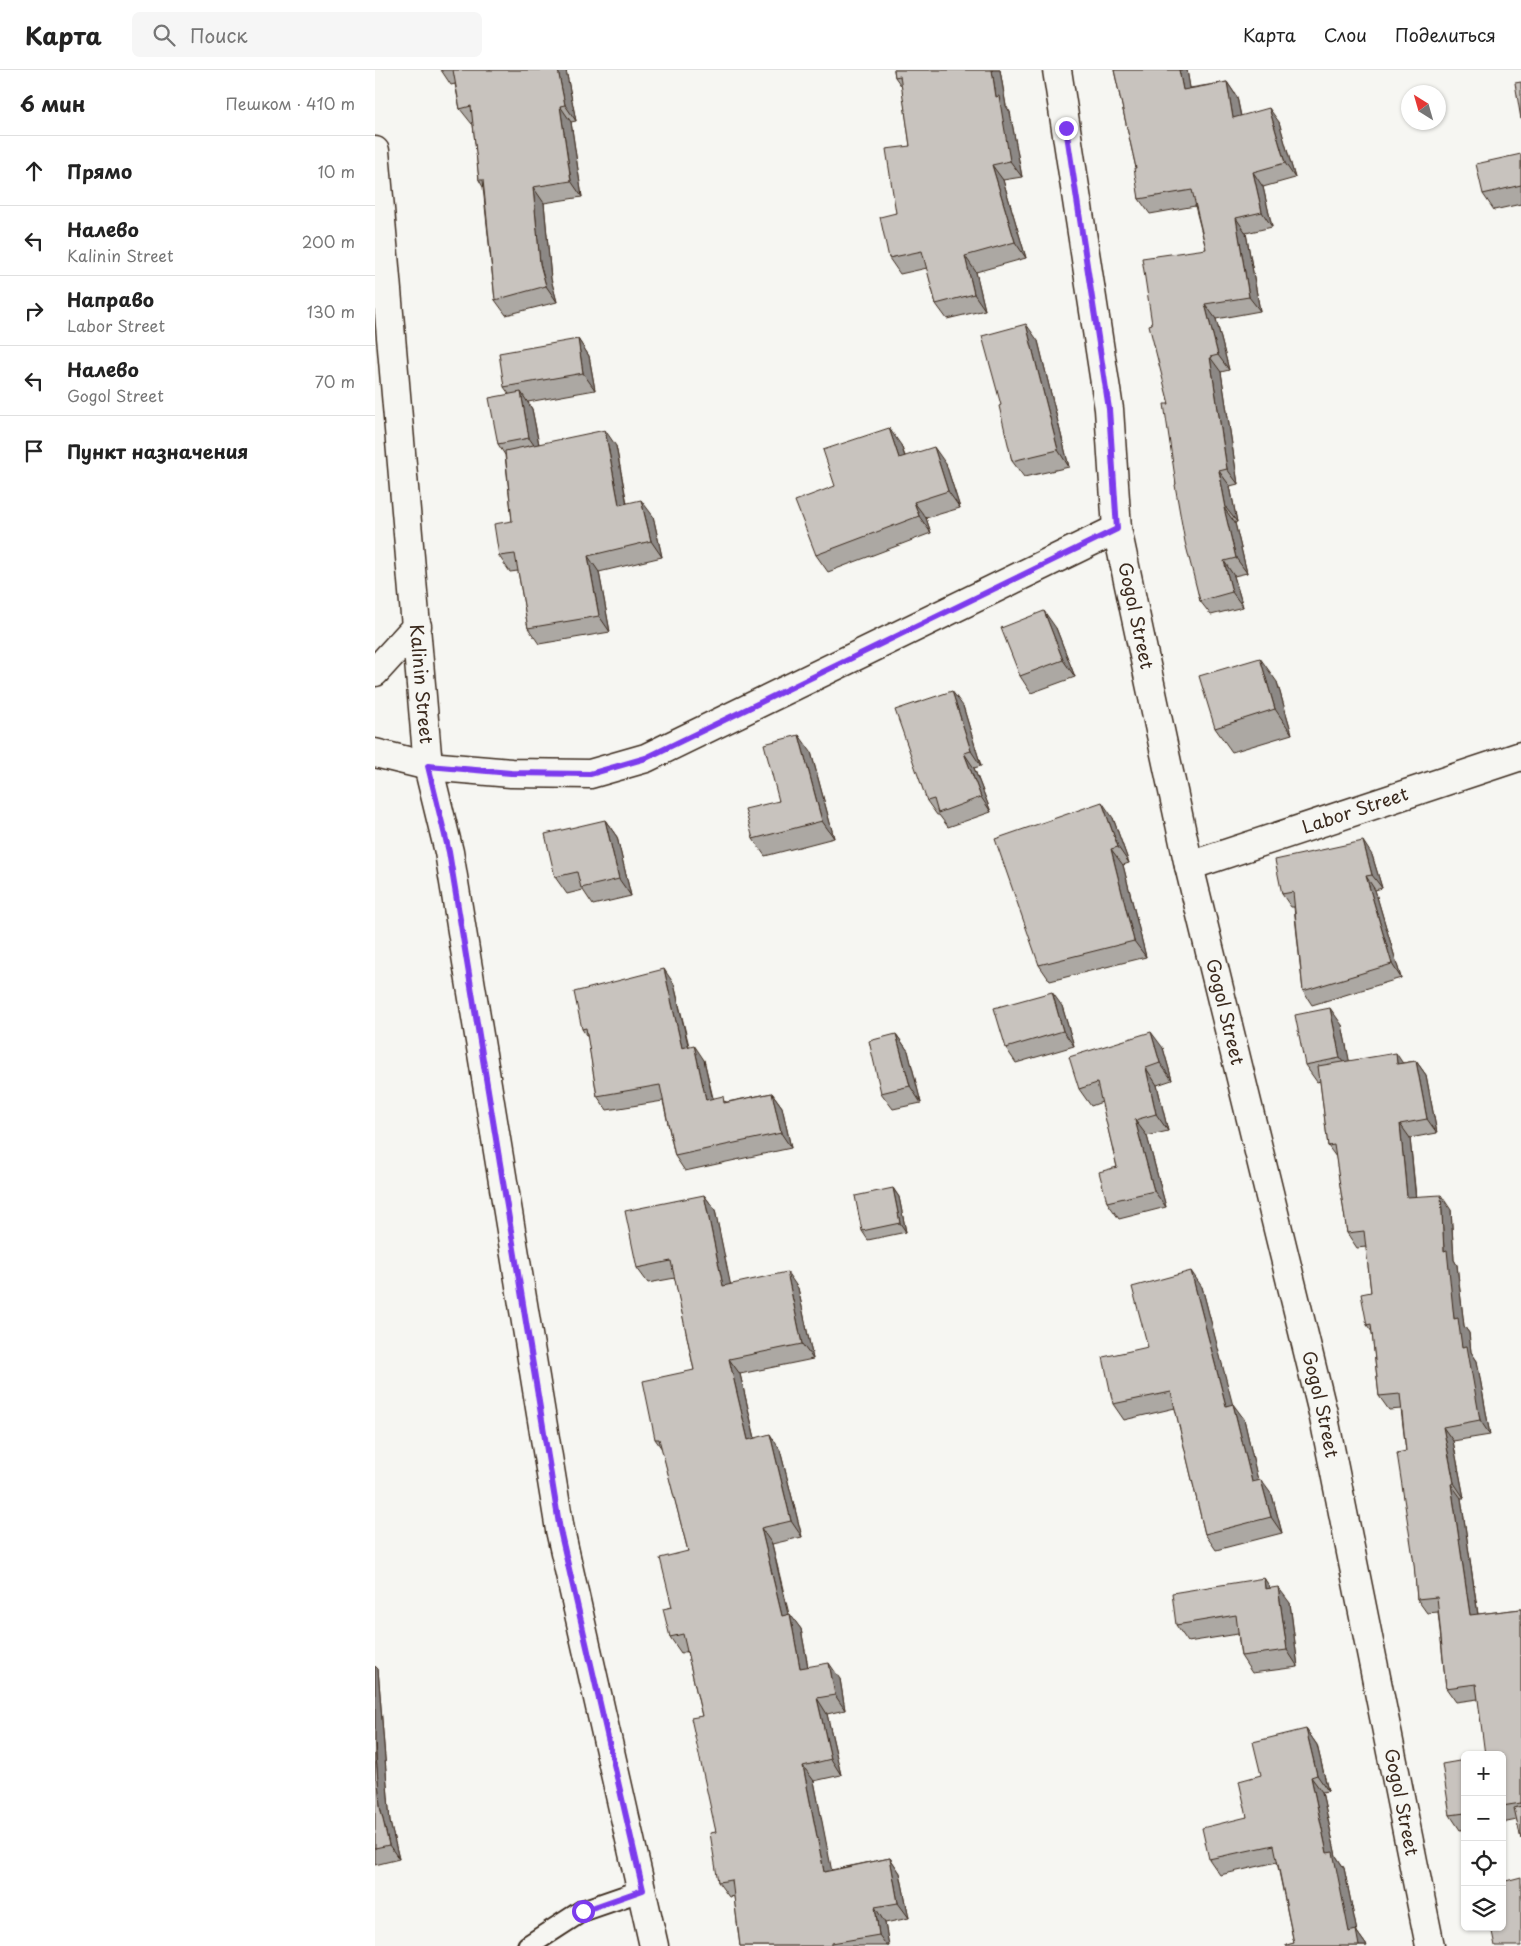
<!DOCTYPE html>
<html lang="ru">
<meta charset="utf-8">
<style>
body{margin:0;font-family:"Playpen Sans",sans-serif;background:#f6f6f6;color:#222}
.controls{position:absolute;right:15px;bottom:15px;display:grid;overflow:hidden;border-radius:8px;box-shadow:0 1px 4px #0004}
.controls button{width:45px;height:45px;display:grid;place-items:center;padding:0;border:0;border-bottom:1px solid #e0e0e0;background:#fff;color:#222;font:25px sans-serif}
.compass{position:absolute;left:1026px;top:15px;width:45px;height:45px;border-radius:50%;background:#fff;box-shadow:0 1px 4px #0004;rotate:323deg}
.stop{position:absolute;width:15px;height:15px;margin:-11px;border:4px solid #7c3aed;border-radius:50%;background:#fff}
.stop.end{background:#7c3aed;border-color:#fff;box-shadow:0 1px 5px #0008}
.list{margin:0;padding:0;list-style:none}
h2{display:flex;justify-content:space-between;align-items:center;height:65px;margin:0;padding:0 20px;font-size:21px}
h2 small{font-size:16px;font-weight:400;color:#767676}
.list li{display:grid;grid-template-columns:32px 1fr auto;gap:15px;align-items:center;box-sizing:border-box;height:70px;padding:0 20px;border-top:1px solid #e0e0e0}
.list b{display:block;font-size:19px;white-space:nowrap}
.list p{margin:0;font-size:16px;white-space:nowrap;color:#767676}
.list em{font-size:16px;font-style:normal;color:#767676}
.icon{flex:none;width:28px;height:28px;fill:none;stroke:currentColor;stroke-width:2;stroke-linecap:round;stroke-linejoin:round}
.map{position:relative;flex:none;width:1146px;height:1876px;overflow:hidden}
header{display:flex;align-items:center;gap:30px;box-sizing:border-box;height:70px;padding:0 25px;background:#fff;border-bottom:1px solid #e0e0e0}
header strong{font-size:24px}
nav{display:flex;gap:28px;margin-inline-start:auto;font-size:18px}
.search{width:350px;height:45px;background:#f6f6f6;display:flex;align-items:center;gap:12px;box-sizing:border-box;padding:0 18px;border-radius:8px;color:#767676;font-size:19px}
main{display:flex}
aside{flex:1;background:#fff}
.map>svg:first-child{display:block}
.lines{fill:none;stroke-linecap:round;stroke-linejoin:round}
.lane-casing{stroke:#3b2a1e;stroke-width:24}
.street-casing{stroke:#3b2a1e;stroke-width:31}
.secondary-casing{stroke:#3b2a1e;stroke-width:31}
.lane{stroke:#f6f6f2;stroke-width:20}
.street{stroke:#f6f6f2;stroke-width:28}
.secondary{stroke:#f6f6f2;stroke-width:28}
.wall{fill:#aca8a3;stroke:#3b2a1e}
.shaded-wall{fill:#8c8885;stroke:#3b2a1e}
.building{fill:#c8c3be;stroke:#3b2a1e}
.route{stroke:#7c3aed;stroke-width:6}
.labels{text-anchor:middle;stroke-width:4.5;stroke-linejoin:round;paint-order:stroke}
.street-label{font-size:18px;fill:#3b2a1e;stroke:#f6f6f2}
</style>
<header>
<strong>Карта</strong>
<div class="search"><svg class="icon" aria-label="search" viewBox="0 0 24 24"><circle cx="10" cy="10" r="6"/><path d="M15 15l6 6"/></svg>Поиск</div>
<nav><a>Карта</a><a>Слои</a><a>Поделиться</a></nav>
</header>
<main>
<aside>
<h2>6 мин<small>Пешком · 410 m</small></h2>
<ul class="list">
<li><svg class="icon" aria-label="ahead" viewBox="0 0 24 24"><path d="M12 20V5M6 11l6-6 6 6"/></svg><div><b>Прямо</b></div><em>10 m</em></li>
<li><svg class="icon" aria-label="left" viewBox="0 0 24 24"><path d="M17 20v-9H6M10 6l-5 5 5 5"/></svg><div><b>Налево</b><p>Kalinin Street</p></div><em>200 m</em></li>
<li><svg class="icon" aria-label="right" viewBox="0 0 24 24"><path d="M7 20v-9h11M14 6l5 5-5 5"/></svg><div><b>Направо</b><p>Labor Street</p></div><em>130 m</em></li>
<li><svg class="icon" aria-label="left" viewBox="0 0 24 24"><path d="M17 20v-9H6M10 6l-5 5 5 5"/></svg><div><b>Налево</b><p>Gogol Street</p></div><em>70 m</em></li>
<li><svg class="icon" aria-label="arrive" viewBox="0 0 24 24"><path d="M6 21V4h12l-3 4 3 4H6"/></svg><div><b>Пункт назначения</b></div></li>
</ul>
</aside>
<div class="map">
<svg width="1146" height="1876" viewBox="0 0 1146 1876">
<rect width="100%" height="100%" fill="#f6f6f2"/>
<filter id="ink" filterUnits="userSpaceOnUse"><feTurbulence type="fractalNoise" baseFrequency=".02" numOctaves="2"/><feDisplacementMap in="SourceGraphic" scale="10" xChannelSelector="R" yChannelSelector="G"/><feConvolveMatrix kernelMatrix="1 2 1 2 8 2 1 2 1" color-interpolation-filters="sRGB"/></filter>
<g filter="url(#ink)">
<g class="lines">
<defs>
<path id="lane" d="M 153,1876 L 207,1841 L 268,1820"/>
<g id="street">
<path id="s1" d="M 682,0 L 734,339 L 742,459 L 814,796 L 948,1343 L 1055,1876"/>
<path id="s2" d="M 814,796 L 1146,686"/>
<path d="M 279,1876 L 185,1460 L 74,782 L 53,696 L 136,703 L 215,704 L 271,688 L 742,459"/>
</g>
<g id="secondary">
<path id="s3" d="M 0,81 L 53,696 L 0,683"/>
<path d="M 0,602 L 42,556"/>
</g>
</defs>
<use href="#lane" class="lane-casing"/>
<use href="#street" class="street-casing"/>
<use href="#secondary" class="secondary-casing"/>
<use href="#lane" class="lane"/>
<use href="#street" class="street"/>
<use href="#secondary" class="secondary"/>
</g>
<path class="wall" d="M 66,0 L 191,0 L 201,51 L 196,52 L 207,127 L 169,133 L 176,209 L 182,232 L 131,245 L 120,230 L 108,117 L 104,110 L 98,54 L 97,54 L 85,39 L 80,14 L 76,15 Z
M 519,0 L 625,0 L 631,36 L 635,42 L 647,107 L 628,110 L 651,188 L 601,202 L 610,240 L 572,249 L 561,234 L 552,198 L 525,204 L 514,188 L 521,143 L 535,76 L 527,17 L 520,7 Z
M 739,0 L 812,0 L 815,18 L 852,12 L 862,27 L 866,46 L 904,52 L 920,108 L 888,117 L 897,157 L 871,163 L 885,241 L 841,249 L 854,300 L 846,302 L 863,414 L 855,416 L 862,452 L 860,453 L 872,503 L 859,506 L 868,537 L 836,545 L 825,531 L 801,414 L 794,334 L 777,254 L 831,179 L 820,136 L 775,144 L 764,129 L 761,98 Z
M 1146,84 L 1146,134 L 1119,140 L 1108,124 Z
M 203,269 L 214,286 L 220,320 L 153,332 L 157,339 L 164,374 L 241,376 L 252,433 L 278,446 L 287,487 L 224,502 L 235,562 L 164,574 L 153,558 L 143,501 L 135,502 L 124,486 L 137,451 L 130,385 L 123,374 L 134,324 L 129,317 Z
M 663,271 L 694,397 L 649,407 L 637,391 L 626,335 Z
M 526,375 L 530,386 L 571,394 L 585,438 L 551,448 L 556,463 L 453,502 L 441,485 L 460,416 Z
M 681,558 L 700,607 L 656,623 L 645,606 Z
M 902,612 L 917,664 L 857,682 L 840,658 Z
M 588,636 L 606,696 L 599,698 L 616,742 L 573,757 L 564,745 L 562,745 L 552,731 Z
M 436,682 L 459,768 L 390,786 L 378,769 Z
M 738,748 L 754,793 L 748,795 L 771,887 L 675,911 L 664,895 Z
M 230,750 L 242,767 L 256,826 L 218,835 L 208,820 L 192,824 L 180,807 Z
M 997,785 L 1007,818 L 1000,820 L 1026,908 L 937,935 L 928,921 L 919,837 L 916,837 L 907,824 Z
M 299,914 L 314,976 L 329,990 L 338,1028 L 352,1032 L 397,1023 L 407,1037 L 416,1078 L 310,1101 L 300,1086 L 288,1031 L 232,1040 L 222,1026 L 213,968 L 207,959 Z
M 687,936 L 699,976 L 641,993 L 631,978 Z
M 967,955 L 974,991 L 1027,993 L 1041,991 L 1051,1005 L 1062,1063 L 1035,1068 L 1041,1127 L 1076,1140 L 1079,1190 L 1082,1195 L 1089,1256 L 1094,1263 L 1096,1282 L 1102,1291 L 1115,1365 L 1078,1371 L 1089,1428 L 1086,1428 L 1103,1544 L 1146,1539 L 1146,1769 L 1142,1750 L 1127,1753 L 1127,1685 L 1103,1629 L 1081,1632 L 1071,1618 L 1063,1542 L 1052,1543 L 1042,1529 L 1031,1381 L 1026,1339 L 1014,1340 L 1004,1326 L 997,1262 L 992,1255 L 996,1222 L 991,1177 L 982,1178 L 972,1163 L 961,1087 L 953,1076 L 945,1011 L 942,1012 L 930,995 Z
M 521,964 L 533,981 L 546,1033 L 518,1039 L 506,1023 Z
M 788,978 L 797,1010 L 782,1015 L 793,1061 L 772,1066 L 791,1137 L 744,1149 L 732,1132 L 742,1097 L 727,1032 L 716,1036 L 704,1019 Z
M 518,1118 L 524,1127 L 531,1162 L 493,1170 L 487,1161 Z
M 329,1125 L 340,1140 L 355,1214 L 423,1218 L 438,1289 L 365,1304 L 380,1368 L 405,1380 L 427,1467 L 397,1474 L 414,1544 L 426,1559 L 433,1597 L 465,1609 L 470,1640 L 452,1644 L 466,1705 L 439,1711 L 456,1800 L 515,1788 L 525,1803 L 534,1848 L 510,1853 L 514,1876 L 365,1876 L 359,1826 L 354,1827 L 343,1812 L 341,1762 L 327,1646 L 312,1581 L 306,1583 L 295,1567 L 297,1537 L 313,1481 L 287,1379 L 280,1369 L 319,1300 L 300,1208 L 273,1213 L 262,1198 Z
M 827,1217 L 857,1334 L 869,1349 L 883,1411 L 897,1425 L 907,1463 L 841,1480 L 830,1464 L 800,1338 L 749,1350 L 738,1334 L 773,1277 Z
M 889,1508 L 895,1518 L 915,1533 L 923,1597 L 877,1603 L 866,1586 L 863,1564 L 813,1572 L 801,1555 Z
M 0,1596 L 3,1599 L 15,1752 L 24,1789 L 0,1795 Z
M 931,1659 L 942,1675 L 953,1721 L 947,1722 L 961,1786 L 969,1798 L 982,1862 L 992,1876 L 911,1876 L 919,1873 L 902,1792 L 845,1805 L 834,1789 L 872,1747 L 886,1705 Z
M 1090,1690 L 1090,1759 L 1085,1760 L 1075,1745 Z"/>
<path class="shaded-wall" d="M 183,0 L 191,0 L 201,51 L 190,35 Z
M 617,0 L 625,0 L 631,36 L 635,42 L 647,107 L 635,91 L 621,27 Z
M 804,0 L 812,0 L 818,35 L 808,20 Z
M 852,12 L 862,27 L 869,63 L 858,48 Z
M 185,36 L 196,52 L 207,127 L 196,111 Z
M 894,38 L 904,52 L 920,108 L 910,93 Z
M 617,95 L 628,110 L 651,188 L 640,172 Z
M 878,102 L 888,117 L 897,157 L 887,142 Z
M 158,117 L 169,133 L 176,209 L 182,232 L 171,216 L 165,194 Z
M 861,148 L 871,163 L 885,241 L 874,227 Z
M 590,186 L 601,202 L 610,240 L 599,224 Z
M 830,234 L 841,249 L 854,300 L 843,285 Z
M 651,254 L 663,271 L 694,397 L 683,380 Z
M 203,269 L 214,286 L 220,320 L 208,303 Z
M 835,287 L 846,302 L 863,414 L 852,399 Z
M 146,322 L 157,339 L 166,385 L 154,368 Z
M 514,358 L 526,375 L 536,405 L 524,388 Z
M 230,360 L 241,376 L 255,451 L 244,435 Z
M 559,377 L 571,394 L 585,438 L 573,421 Z
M 844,401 L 855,416 L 862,452 L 851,438 Z
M 266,430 L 278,446 L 287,487 L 276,471 Z
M 539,432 L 551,448 L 556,463 L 544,446 Z
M 849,438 L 860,453 L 872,503 L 861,488 Z
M 213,486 L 224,502 L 235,562 L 224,546 Z
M 849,491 L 859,506 L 868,537 L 857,522 Z
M 669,541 L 681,558 L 700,607 L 688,590 Z
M 885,588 L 902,612 L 917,664 L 900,639 Z
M 577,621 L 588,636 L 606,696 L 596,681 Z
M 424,665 L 436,682 L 459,768 L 447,751 Z
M 589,683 L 599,698 L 616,742 L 606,727 Z
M 727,732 L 738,748 L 754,793 L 743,777 Z
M 230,750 L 242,767 L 256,826 L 244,809 Z
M 988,771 L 997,785 L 1007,818 L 997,805 Z
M 736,779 L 748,795 L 771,887 L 759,871 Z
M 991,806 L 1000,820 L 1026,908 L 1017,894 Z
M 289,899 L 299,914 L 317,992 L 307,978 Z
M 677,922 L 687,936 L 699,976 L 688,961 Z
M 955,938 L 967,955 L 977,1004 L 965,988 Z
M 776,962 L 788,978 L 797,1010 L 785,993 Z
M 521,964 L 533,981 L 546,1033 L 535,1016 Z
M 319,975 L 329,990 L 341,1044 L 331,1030 Z
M 1021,983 L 1031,998 L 1022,994 Z
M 1041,991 L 1051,1005 L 1062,1063 L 1052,1049 Z
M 771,998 L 782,1015 L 793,1061 L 781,1044 Z
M 397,1023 L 407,1037 L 416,1078 L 406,1063 Z
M 760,1050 L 772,1066 L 791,1137 L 779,1121 Z
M 1025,1054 L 1035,1068 L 1042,1141 L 1032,1127 Z
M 518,1118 L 524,1127 L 531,1162 L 525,1153 Z
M 329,1125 L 340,1140 L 359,1231 L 348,1216 Z
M 1066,1125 L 1076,1140 L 1079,1190 L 1082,1195 L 1089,1256 L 1094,1263 L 1096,1282 L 1102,1291 L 1115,1365 L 1105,1350 L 1087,1277 L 1079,1249 L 1069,1181 Z
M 816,1201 L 827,1217 L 862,1351 L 851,1336 Z
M 412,1202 L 423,1218 L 438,1289 L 427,1274 Z
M 354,1289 L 365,1304 L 384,1386 L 373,1370 Z
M 858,1334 L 869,1349 L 887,1428 L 877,1412 Z
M 1068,1357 L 1078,1371 L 1089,1428 L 1079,1413 Z
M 395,1364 L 405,1380 L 427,1467 L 416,1451 Z
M 886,1410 L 897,1425 L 907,1463 L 896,1447 Z
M 1076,1414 L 1086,1428 L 1105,1559 L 1095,1545 Z
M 386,1458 L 397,1474 L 417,1562 L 407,1546 Z
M 889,1508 L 900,1525 L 890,1519 Z
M 903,1517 L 915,1533 L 923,1597 L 912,1580 Z
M 415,1544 L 426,1559 L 436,1614 L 425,1598 Z
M 454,1593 L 465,1609 L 470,1640 L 460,1625 Z
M 0,1596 L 3,1599 L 15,1752 L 24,1789 L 14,1775 L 5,1737 L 0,1673 Z
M 442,1628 L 452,1644 L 466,1705 L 456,1689 Z
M 931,1659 L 942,1675 L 953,1721 L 942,1705 Z
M 428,1696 L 439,1711 L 460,1817 L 449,1802 Z
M 936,1707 L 947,1722 L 961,1786 L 969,1798 L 982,1862 L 992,1876 L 984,1876 L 974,1862 L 952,1783 Z
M 515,1788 L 525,1803 L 534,1848 L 523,1833 Z
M 500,1837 L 510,1853 L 514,1876 L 512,1876 L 504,1865 Z"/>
<path class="building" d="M 78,0 L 183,0 L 190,35 L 185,36 L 196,111 L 158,117 L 165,194 L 171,216 L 120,230 L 108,110 L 104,110 L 96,36 L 85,39 Z
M 519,0 L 617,0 L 621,27 L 624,26 L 635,91 L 617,95 L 640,172 L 590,186 L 599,224 L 561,234 L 547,181 L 514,188 L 505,147 L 521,143 L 511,79 L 535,76 L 525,6 L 520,7 Z
M 739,0 L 804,0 L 808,20 L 852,12 L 858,48 L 894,38 L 910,93 L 878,102 L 887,142 L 861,148 L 874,227 L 830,234 L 843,285 L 835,287 L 852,399 L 844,401 L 851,438 L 849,438 L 861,488 L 849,491 L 857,522 L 825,531 L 810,472 L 800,415 L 801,414 L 789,334 L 794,334 L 774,255 L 777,254 L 767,188 L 831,179 L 817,120 L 764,129 L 759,98 L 761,98 Z
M 1146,12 L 1146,49 L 1140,13 Z
M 1146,84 L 1146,115 L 1108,124 L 1101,94 Z
M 651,254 L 683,380 L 637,391 L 624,336 L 626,335 L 607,266 Z
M 203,269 L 208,303 L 129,317 L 124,283 Z
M 146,322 L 154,368 L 123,374 L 114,328 Z
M 514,358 L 524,388 L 559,377 L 573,421 L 539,432 L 544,446 L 441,485 L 420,431 L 460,416 L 448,380 Z
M 230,360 L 244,435 L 266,430 L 276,471 L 213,486 L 224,546 L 153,558 L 140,484 L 124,486 L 119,454 L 137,451 L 130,381 Z
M 669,541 L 688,590 L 645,606 L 626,558 Z
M 885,588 L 900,639 L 840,658 L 824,606 Z
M 577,621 L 596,681 L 589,683 L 606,727 L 563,743 L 559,729 L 552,731 L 520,640 Z
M 424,665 L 447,751 L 378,769 L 370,739 L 404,731 L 389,674 Z
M 727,732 L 743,777 L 736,779 L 759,871 L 664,895 L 620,769 Z
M 230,750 L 244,809 L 206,818 L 202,802 L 180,807 L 170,764 Z
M 988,771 L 997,805 L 991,806 L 1017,894 L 928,921 L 918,822 L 907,824 L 900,790 Z
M 289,899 L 307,978 L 319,975 L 331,1030 L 348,1026 L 349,1033 L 397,1023 L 406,1063 L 300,1086 L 285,1015 L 222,1026 L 211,958 L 207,959 L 199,922 Z
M 677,922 L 688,961 L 631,978 L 619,938 Z
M 955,938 L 965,988 L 930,995 L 920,945 Z
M 776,962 L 785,993 L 771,998 L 781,1044 L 760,1050 L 779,1121 L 732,1132 L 724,1102 L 742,1097 L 722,1013 L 704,1019 L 694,987 Z
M 521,964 L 535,1016 L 506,1023 L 494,971 Z
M 1021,983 L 1022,994 L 1041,991 L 1052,1049 L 1025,1054 L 1032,1127 L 1066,1125 L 1069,1181 L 1072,1180 L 1079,1249 L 1083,1248 L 1087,1277 L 1092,1276 L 1105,1350 L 1068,1357 L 1079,1413 L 1076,1414 L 1095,1545 L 1146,1539 L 1146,1733 L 1127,1736 L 1127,1685 L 1110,1685 L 1101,1614 L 1071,1618 L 1062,1527 L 1042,1529 L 1039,1494 L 1022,1383 L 1031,1381 L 1025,1324 L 1004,1326 L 996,1254 L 992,1255 L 986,1224 L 996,1222 L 989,1161 L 972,1163 L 959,1075 L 953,1076 L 943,996 Z
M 518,1118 L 525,1153 L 487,1161 L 480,1126 Z
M 329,1125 L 348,1216 L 412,1202 L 427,1274 L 354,1289 L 373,1370 L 395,1364 L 416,1451 L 386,1458 L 407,1546 L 415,1544 L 425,1598 L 454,1593 L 460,1625 L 442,1628 L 456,1689 L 428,1696 L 449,1802 L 515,1788 L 523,1833 L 500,1837 L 504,1865 L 457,1873 L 457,1876 L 365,1876 L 357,1810 L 343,1812 L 335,1763 L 341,1762 L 316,1648 L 327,1646 L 308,1564 L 295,1567 L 288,1539 L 297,1537 L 285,1488 L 313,1481 L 284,1369 L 280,1369 L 268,1311 L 319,1300 L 296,1191 L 262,1198 L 250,1141 Z
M 816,1201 L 851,1336 L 858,1334 L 877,1412 L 886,1410 L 896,1447 L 830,1464 L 796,1322 L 738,1334 L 728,1287 L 773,1277 L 757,1217 Z
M 889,1508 L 890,1519 L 903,1517 L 912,1580 L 866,1586 L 861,1545 L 801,1555 L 797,1523 Z
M 931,1659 L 942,1705 L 936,1707 L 952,1783 L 958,1782 L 974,1862 L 981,1860 L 984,1876 L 911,1876 L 911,1875 L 919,1873 L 899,1775 L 834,1789 L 827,1758 L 872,1747 L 864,1711 L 886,1705 L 878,1672 Z
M 0,1673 L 5,1737 L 14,1775 L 0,1778 Z
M 1090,1690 L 1090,1743 L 1075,1745 L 1067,1694 Z
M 1146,1736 L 1146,1769 L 1139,1738 Z
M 1146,1807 L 1146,1876 L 1120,1876 L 1116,1857 L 1127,1857 L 1127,1812 Z"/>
</g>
<g class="lines" filter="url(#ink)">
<path class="route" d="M 208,1841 L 268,1820 L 185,1460 L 74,782 L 53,696 L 136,703 L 215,704 L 271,688 L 742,459 L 734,339 L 691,58"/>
</g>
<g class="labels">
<g class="street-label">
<text dy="6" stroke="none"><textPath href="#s1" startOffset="552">Gogol Street</textPath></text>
<text dy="6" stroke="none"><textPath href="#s3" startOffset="535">Kalinin Street</textPath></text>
<text dy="6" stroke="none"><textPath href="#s2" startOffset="175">Labor Street</textPath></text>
<text dy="6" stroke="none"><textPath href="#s1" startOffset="958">Gogol Street</textPath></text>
<text dy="6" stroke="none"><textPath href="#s1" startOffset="1362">Gogol Street</textPath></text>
<text dy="6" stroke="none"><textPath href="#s1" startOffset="1768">Gogol Street</textPath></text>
</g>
</g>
</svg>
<div class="controls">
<button>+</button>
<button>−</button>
<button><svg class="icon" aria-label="locate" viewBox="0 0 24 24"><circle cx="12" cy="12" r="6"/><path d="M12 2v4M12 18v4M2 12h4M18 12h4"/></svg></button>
<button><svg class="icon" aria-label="layers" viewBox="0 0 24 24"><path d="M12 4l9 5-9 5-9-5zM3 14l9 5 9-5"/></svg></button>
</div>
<svg class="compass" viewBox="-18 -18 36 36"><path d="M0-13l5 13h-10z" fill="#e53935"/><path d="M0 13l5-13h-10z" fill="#767676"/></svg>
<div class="stop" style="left:208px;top:1841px"></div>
<div class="stop end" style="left:691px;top:58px"></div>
</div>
</main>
